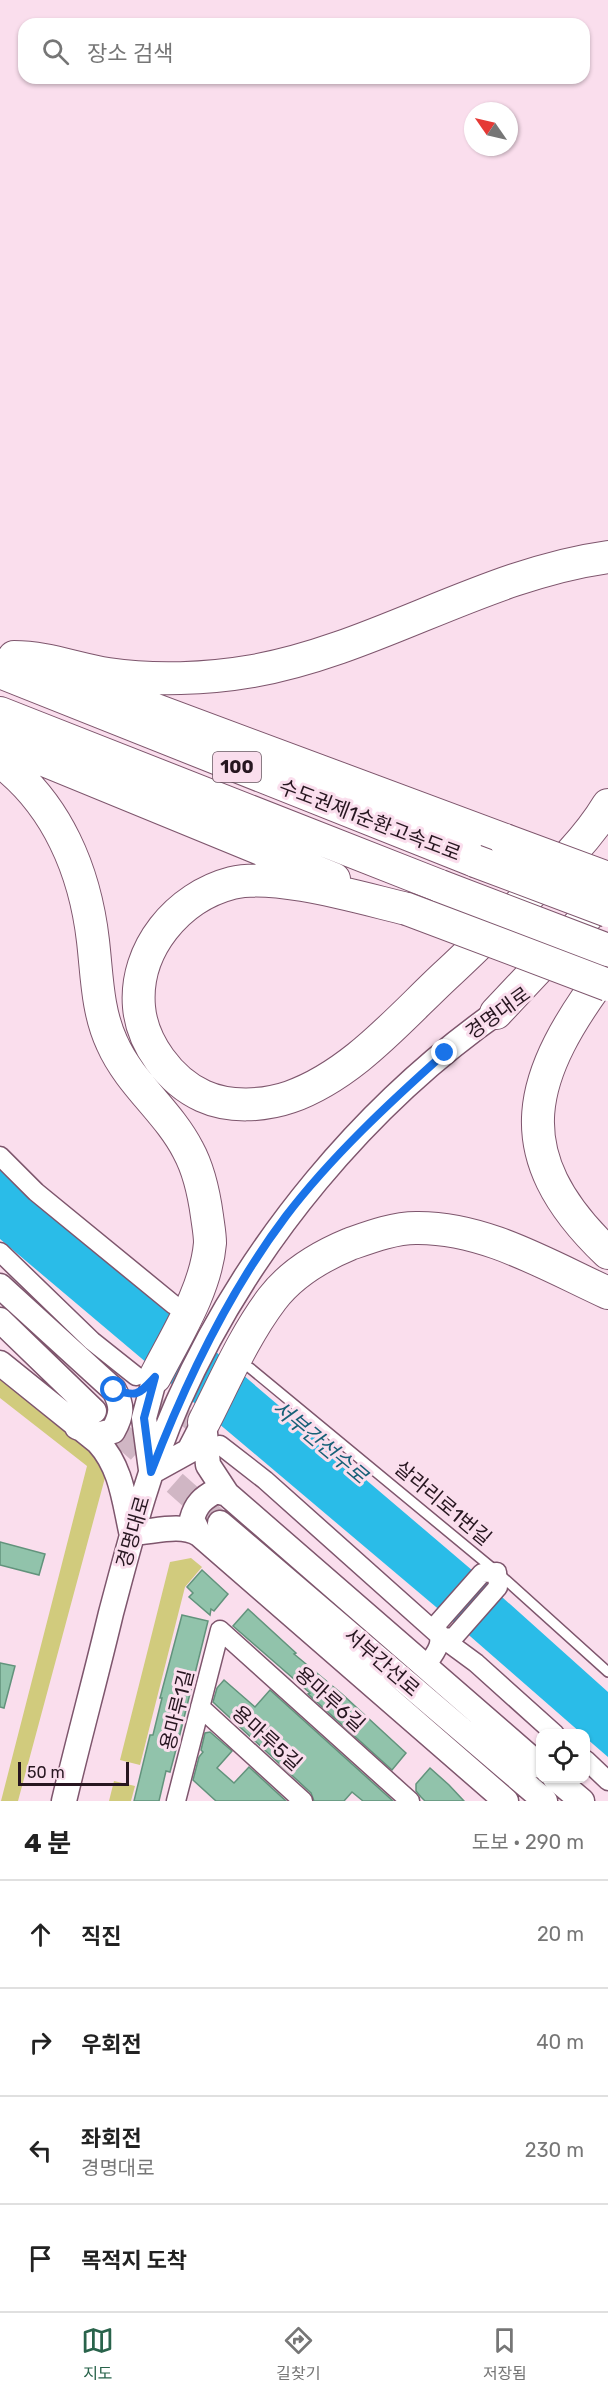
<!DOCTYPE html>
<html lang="ko">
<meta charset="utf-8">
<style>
body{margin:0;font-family:Rubik,"Noto Sans KR",sans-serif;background:#f2f2f2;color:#222}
.controls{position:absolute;right:18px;bottom:18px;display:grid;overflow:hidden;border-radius:12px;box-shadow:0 2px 4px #0004}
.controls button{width:54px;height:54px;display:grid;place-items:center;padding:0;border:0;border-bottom:2px solid #e0e0e0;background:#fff;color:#222;font:30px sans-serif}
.compass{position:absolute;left:464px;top:102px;width:54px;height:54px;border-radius:50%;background:#fff;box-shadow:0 2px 4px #0004;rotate:304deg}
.scale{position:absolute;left:18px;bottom:15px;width:111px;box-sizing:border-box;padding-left:6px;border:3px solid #271620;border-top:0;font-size:16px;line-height:21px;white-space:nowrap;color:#271620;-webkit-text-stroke:4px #fadeed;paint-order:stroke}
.stop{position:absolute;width:18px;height:18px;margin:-14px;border:4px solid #1a73e8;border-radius:50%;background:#fff}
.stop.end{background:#1a73e8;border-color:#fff;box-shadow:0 2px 6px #0008}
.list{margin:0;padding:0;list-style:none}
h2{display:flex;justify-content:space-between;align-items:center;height:78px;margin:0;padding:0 24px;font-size:26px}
h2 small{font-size:20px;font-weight:400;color:#767676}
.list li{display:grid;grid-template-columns:39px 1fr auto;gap:18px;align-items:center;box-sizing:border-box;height:108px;padding:0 24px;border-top:2px solid #e0e0e0}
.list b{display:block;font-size:22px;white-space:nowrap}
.list p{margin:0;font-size:20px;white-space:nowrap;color:#767676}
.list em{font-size:20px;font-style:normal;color:#767676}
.icon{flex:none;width:33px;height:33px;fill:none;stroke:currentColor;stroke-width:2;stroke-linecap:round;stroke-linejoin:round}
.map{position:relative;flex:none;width:608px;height:1801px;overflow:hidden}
.search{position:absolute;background:#fff;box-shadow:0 2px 4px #0004;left:18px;right:18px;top:18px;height:66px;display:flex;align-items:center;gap:15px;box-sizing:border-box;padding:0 21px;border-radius:18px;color:#767676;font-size:22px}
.sheet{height:510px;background:#fff}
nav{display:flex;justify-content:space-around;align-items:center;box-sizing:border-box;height:84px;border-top:2px solid #e0e0e0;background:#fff;font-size:16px;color:#767676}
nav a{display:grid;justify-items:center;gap:3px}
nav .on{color:#29634b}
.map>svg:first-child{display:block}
.green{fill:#d1cb7d}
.water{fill:#2abce8}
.building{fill:#91c3ab;stroke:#62937c;stroke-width:1.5}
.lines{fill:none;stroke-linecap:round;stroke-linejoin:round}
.street-tunnel{stroke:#d0b6c4;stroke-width:18;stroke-dasharray:18 9;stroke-linecap:butt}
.secondary-tunnel{stroke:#d0b6c4;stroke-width:24;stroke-dasharray:24 12;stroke-linecap:butt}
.lane-casing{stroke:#7e566d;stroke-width:12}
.street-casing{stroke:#7e566d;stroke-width:21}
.secondary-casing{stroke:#7e566d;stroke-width:27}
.highway-casing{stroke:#7e566d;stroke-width:34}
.lane{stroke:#fff;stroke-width:9}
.street{stroke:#fff;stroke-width:18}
.secondary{stroke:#fff;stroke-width:24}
.highway{stroke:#fff;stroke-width:32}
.highway-bridge-casing{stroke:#7e566d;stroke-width:34;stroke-linecap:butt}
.highway-bridge{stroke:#fff;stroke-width:32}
.route{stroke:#1a73e8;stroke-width:8}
.labels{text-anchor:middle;stroke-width:6;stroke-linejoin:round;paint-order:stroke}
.shield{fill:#fadeed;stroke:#66525e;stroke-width:1.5}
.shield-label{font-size:18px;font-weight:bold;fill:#271620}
.street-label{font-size:20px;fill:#271620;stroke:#fadeed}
.water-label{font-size:21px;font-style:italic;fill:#176077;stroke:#fadeed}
</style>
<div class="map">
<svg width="608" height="1801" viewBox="0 0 608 1801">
<rect width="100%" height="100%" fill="#fadeed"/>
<path class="green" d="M 0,1372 L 98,1457 L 106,1474 L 18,1801 L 1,1801 L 87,1466 L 0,1398 Z
M 191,1558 L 202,1567 L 185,1587 L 140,1765 L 120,1760 L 170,1562 Z
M 114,1781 L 135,1786 L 131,1801 L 109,1801 Z"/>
<path class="water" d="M 0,1168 L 473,1571 L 608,1692 L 608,1757 L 586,1738 L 586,1734 L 581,1733 L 455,1623 L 0,1239 Z"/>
<path class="building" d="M 0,1542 L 45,1554 L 39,1575 L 0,1565 Z
M 202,1570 L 228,1594 L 214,1611 L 211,1609 L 210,1615 L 189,1597 L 193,1593 L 187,1587 Z
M 248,1609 L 296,1653 L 294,1654 L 342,1694 L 406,1753 L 392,1770 L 308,1694 L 310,1693 L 233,1626 Z
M 182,1615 L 208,1621 L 178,1742 L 170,1772 L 166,1771 L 159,1801 L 134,1801 L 150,1735 L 153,1735 L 162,1698 L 160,1698 Z
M 0,1663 L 15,1666 L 4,1708 L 0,1707 Z
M 224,1680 L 255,1707 L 270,1690 L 393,1801 L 363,1801 L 352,1792 L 344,1801 L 314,1801 L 311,1793 L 213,1702 L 217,1688 Z
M 210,1732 L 232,1751 L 217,1768 L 234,1783 L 249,1767 L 286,1801 L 216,1801 L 193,1780 L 199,1757 L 203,1752 L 201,1750 L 205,1733 Z
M 430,1768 L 449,1785 L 464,1801 L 425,1801 L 421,1797 L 416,1791 L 416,1784 Z"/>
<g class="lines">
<path class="street-tunnel" d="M 143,1382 L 207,1435"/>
<path class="secondary-tunnel" d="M 94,1411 L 220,1523"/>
<defs>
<path id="lane" d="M 250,1368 L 497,1572 L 608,1672"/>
<path id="street" d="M 0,1156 L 36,1192 L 174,1305
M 0,1252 L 92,1341 L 136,1376
M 220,1445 L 265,1480 L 442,1638 L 476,1663 L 555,1734
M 425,1667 C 437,1651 444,1644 436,1625 L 482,1573 L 497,1572 L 498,1587 L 454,1637 L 442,1638
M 200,1707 L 303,1801
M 586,1760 L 608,1781
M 176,1801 L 220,1630 L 410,1801"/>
<path id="secondary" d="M 0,1286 L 114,1390 C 123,1406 122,1415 113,1431 L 97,1435 L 77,1427
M 0,1320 L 94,1411
M 0,1363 L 98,1442 C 121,1467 124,1499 131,1531
M 204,1422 L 208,1465 L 227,1494 L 540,1766
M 151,1470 L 144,1418 L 155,1377
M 151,1472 L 189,1451 L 204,1422
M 220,1523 L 545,1801
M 132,1533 C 154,1532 180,1523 199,1534 L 506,1801
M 199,1534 L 192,1519 C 196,1504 203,1498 216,1491 L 227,1494
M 555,1778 L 582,1801
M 64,1801 C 79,1738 96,1676 111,1613 C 130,1542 148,1470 178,1402 C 248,1245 367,1101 509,1004"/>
<path id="highway" d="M 14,657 C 47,657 76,669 108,674 C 154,681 207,679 253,671 C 376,649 484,574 608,557
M 0,672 L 475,861
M 78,681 L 505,840
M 0,713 L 440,886
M 0,742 L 334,879
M 0,761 C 57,804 85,871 93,941 C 97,975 97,1011 112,1043 C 130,1084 168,1111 188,1150 C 199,1170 204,1194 207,1216 C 208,1224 210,1234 210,1243 C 206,1290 176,1336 155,1377
M 407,909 C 364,899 274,872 232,883 C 178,897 134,949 139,1007 C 142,1043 170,1081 203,1096 C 229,1108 264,1106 290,1097 C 352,1075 398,1020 445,976 C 470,953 495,928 520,904 C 552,873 585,843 608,805
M 608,969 C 528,1075 502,1152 608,1253
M 496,1013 L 608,894
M 204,1422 C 225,1381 244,1336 272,1299 C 291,1274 321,1256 350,1244 C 370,1237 394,1228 416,1228 C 484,1227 547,1265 608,1293"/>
</defs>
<use href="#lane" class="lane-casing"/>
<use href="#street" class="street-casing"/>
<use href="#secondary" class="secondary-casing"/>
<use href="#highway" class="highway-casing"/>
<use href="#lane" class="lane"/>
<use href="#street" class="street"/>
<use href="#secondary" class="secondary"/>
<use href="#highway" class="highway"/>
<defs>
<path id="highway-bridge" d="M 505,840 L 608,878
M 475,861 L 608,911
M 440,886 L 608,950
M 407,909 L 608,985"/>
</defs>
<use href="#highway-bridge" class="highway-bridge-casing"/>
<use href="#highway-bridge" class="highway-bridge"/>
</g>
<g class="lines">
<path class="route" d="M 114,1390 C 138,1397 138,1395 155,1377 L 144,1418 L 151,1472 C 185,1383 228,1293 286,1216 C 331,1157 390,1102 445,1053"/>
</g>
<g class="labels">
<rect class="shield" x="213" y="752" width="48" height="30" rx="4.5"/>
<g class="shield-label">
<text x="237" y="773">100</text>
</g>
<g class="street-label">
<text transform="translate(370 820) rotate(21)" y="7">수도권제1순환고속도로</text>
<text transform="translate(498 1013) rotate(-36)" y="7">경명대로</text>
<text transform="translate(443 1503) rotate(40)" y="7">살라리로1번길</text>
<text transform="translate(133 1532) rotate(-74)" y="7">경명대로</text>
<text transform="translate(382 1662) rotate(41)" y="7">서부간선로</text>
<text transform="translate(330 1699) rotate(42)" y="7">용마루6길</text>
<text transform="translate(177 1710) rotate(-76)" y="7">용마루1길</text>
<text transform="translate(267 1738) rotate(42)" y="7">용마루5길</text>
</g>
<g class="water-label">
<text transform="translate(320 1442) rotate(40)" y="7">서부간선수로</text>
</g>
</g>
</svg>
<div class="controls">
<button><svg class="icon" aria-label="locate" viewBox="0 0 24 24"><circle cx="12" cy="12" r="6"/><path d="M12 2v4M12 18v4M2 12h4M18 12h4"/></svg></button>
</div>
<svg class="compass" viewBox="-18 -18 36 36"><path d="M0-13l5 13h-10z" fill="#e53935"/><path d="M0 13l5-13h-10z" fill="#767676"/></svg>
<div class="scale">50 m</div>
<div class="stop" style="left:114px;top:1390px"></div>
<div class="stop end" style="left:445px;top:1053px"></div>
<div class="search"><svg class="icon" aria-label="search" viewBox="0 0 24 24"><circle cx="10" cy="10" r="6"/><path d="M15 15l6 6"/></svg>장소 검색</div>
</div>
<section class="sheet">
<h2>4 분<small>도보 · 290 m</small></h2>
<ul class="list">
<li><svg class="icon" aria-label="ahead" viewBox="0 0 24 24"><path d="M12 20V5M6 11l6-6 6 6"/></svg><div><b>직진</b></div><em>20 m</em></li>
<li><svg class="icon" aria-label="right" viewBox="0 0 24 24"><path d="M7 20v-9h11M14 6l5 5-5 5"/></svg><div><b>우회전</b></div><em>40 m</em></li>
<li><svg class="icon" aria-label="left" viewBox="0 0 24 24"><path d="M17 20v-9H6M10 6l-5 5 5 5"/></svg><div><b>좌회전</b><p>경명대로</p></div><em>230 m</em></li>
<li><svg class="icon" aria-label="arrive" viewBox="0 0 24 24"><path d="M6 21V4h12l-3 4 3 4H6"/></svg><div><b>목적지 도착</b></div></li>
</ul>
</section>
<nav>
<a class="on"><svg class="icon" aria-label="map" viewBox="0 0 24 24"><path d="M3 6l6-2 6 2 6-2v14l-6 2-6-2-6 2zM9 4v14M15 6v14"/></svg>지도</a>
<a><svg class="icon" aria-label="directions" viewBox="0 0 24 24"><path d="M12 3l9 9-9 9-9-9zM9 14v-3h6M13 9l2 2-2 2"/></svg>길찾기</a>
<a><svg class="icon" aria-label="saved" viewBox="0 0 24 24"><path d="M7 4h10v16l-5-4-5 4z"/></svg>저장됨</a>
</nav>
